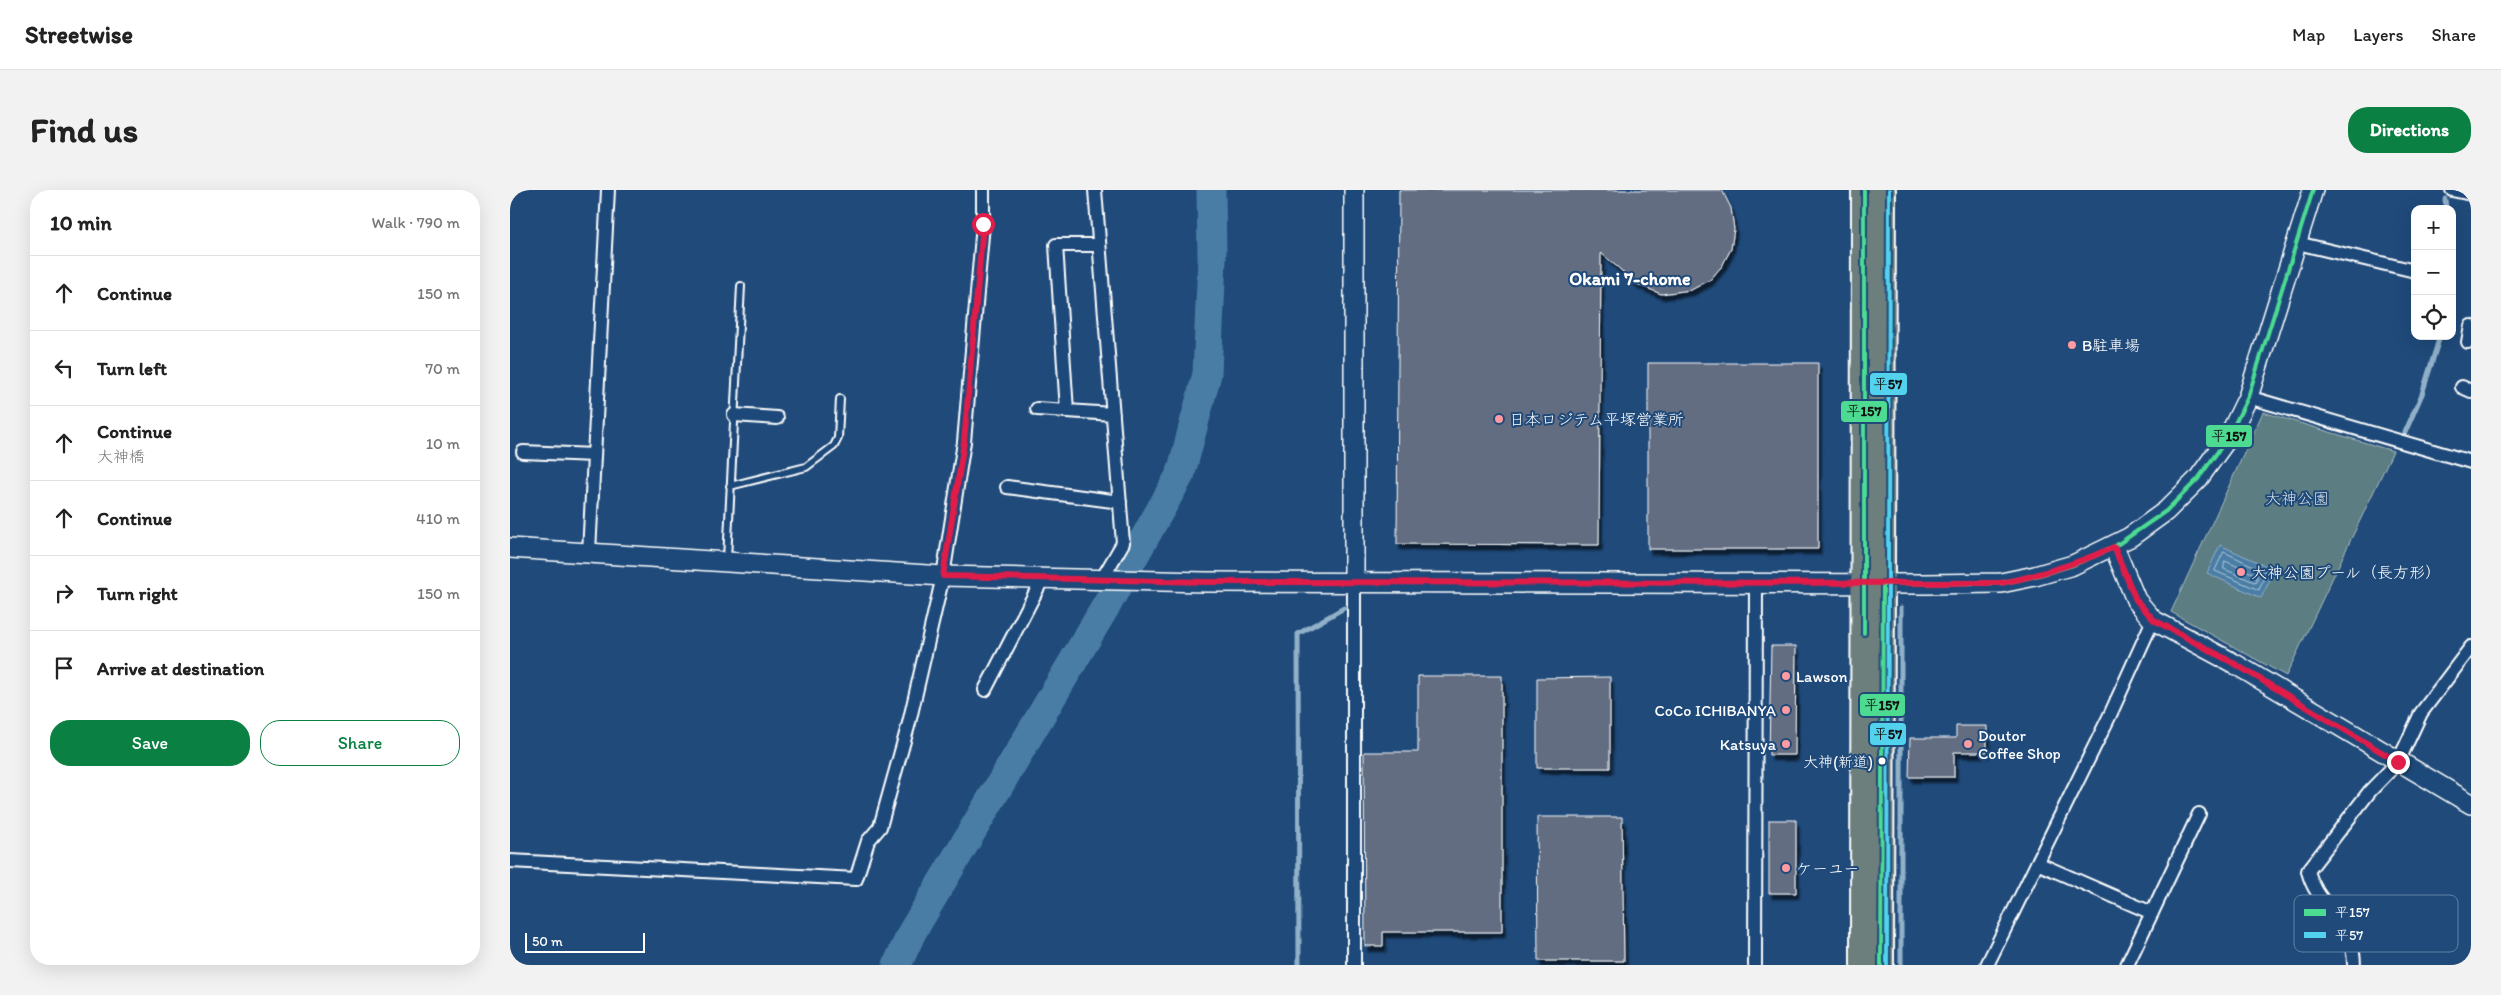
<!DOCTYPE html>
<meta charset="utf-8">
<style>
body{margin:0;font-family:Itim,"Klee One",sans-serif;background:#f2f2f2;color:#222}
.controls{position:absolute;right:15px;top:15px;display:grid;overflow:hidden;border-radius:10px;box-shadow:0 5px 20px #0002}
.controls button{width:45px;height:45px;display:grid;place-items:center;padding:0;border:0;border-bottom:1px solid #e0e0e0;background:#fff;color:#222;font:25px sans-serif}
.scale{position:absolute;left:15px;bottom:12px;width:120px;box-sizing:border-box;padding-left:5px;border:2px solid #fff;border-top:0;font-size:14px;line-height:18px;white-space:nowrap;color:#fff;-webkit-text-stroke:4px #1f4a7a;paint-order:stroke}
.stop{position:absolute;width:15px;height:15px;margin:-11px;border:4px solid #e11d48;border-radius:50%;background:#fff}
.stop.end{background:#e11d48;border-color:#fff;box-shadow:0 1px 5px #0008}
.list{margin:0;padding:0;list-style:none}
h2{display:flex;justify-content:space-between;align-items:center;height:65px;margin:0;padding:0 20px;font-size:21px}
h2 small{font-size:16px;font-weight:400;color:#767676}
.list li{display:grid;grid-template-columns:32px 1fr auto;gap:15px;align-items:center;box-sizing:border-box;height:75px;padding:0 20px;border-top:1px solid #e0e0e0}
.list b{display:block;font-size:19px;white-space:nowrap}
.list p{margin:0;font-size:16px;white-space:nowrap;color:#767676}
.list em{font-size:16px;font-style:normal;color:#767676}
.actions{display:flex;gap:10px;padding:15px 20px}
.actions a{flex:1;padding:11px 0;border:1px solid #0b8043;border-radius:20px;text-align:center;font-size:18px;color:#0b8043}
.actions .main{background:#0b8043;color:#fff}
.icon{flex:none;width:28px;height:28px;fill:none;stroke:currentColor;stroke-width:2;stroke-linecap:round;stroke-linejoin:round}
.map{position:relative;flex:none;width:1961px;height:775px;overflow:hidden;border-radius:20px}
header{display:flex;align-items:center;gap:30px;box-sizing:border-box;height:70px;padding:0 25px;background:#fff;border-bottom:1px solid #e0e0e0}
header strong{font-size:24px}
nav{display:flex;gap:28px;margin-inline-start:auto;font-size:18px}
.intro{display:flex;align-items:center;justify-content:space-between;box-sizing:border-box;height:120px;padding:0 30px}
h1{margin:0;font-size:35px}
.button{padding:12px 22px;border-radius:20px;background:#0b8043;color:#fff;font-size:18px;font-weight:700}
main{display:flex;gap:30px;padding:0 30px}
aside{flex:1;background:#fff;border-radius:20px;box-shadow:0 5px 20px #0002}
.map>svg:first-child{display:block}
.green{fill:#5b7d82;stroke:#adbec0}
.water{fill:#487da5;stroke:#91b1c9}
.lines{fill:none;stroke-linecap:round;stroke-linejoin:round}
.shore{stroke:#b6cbdb;stroke-width:1}
.stream{stroke:#91b1c9;stroke-width:5}
.river{stroke:#487da5;stroke-width:29}
.building{fill:#626d81;stroke:#fff;filter:url(#shadow)}
.lane-casing{stroke:#fff;stroke-width:10}
.street-casing{stroke:#fff;stroke-width:16}
.secondary-casing{stroke:#fff;stroke-width:22}
.highway-casing{stroke:#fff;stroke-width:28}
.lane{stroke:#1f4a7a;stroke-width:6}
.street{stroke:#1f4a7a;stroke-width:12}
.secondary{stroke:#1f4a7a;stroke-width:19}
.highway{stroke:#6c7f7c;stroke-width:24}
.bus-1-casing{stroke:#1f4a7a;stroke-width:8}
.bus-2-casing{stroke:#1f4a7a;stroke-width:8}
.bus-1{stroke:#4ddb92;stroke-width:4}
.bus-2{stroke:#53d2ee;stroke-width:4}
.route{stroke:#e11d48;stroke-width:6}
.poi-dot{fill:#ff9aa2;stroke:#1f4a7a;stroke-width:2}
.bus-dot{fill:#fff;stroke:#1f4a7a;stroke-width:2}
.labels{text-anchor:middle;stroke-width:4;stroke-linejoin:round;paint-order:stroke}
.bus-label{font-size:15px;fill:#fff;stroke:#1f4a7a;text-anchor:end}
.poi-label{font-size:16px;fill:#fff;stroke:#1f4a7a;text-anchor:start}
.park-label{font-size:16px;fill:#d6dee0;stroke:#1f4a7a}
.neighbourhood-label{font-size:18px;font-weight:bold;fill:#fff;stroke:#1f4a7a}
.key{fill:#1f4a7a;stroke:#6280a2;stroke-width:1}
.key-label{font-size:14px;fill:#fff}
.line-badge{stroke:#1f4a7a;stroke-width:2}
.pale-badge-label{font-size:14px;text-anchor:middle;font-weight:bold;fill:#111}
</style>
<header>
<strong>Streetwise</strong>
<nav><a>Map</a><a>Layers</a><a>Share</a></nav>
</header>
<div class="intro"><h1>Find us</h1><a class="button">Directions</a></div>
<main>
<aside>
<h2>10 min<small>Walk · 790 m</small></h2>
<ul class="list">
<li><svg class="icon" aria-label="ahead" viewBox="0 0 24 24"><path d="M12 20V5M6 11l6-6 6 6"/></svg><div><b>Continue</b></div><em>150 m</em></li>
<li><svg class="icon" aria-label="left" viewBox="0 0 24 24"><path d="M17 20v-9H6M10 6l-5 5 5 5"/></svg><div><b>Turn left</b></div><em>70 m</em></li>
<li><svg class="icon" aria-label="ahead" viewBox="0 0 24 24"><path d="M12 20V5M6 11l6-6 6 6"/></svg><div><b>Continue</b><p>大神橋</p></div><em>10 m</em></li>
<li><svg class="icon" aria-label="ahead" viewBox="0 0 24 24"><path d="M12 20V5M6 11l6-6 6 6"/></svg><div><b>Continue</b></div><em>410 m</em></li>
<li><svg class="icon" aria-label="right" viewBox="0 0 24 24"><path d="M7 20v-9h11M14 6l5 5-5 5"/></svg><div><b>Turn right</b></div><em>150 m</em></li>
<li><svg class="icon" aria-label="arrive" viewBox="0 0 24 24"><path d="M6 21V4h12l-3 4 3 4H6"/></svg><div><b>Arrive at destination</b></div></li>
</ul>
<div class="actions"><a class="main">Save</a><a>Share</a></div>
</aside>
<div class="map">
<svg width="1961" height="775" viewBox="0 0 1961 775">
<defs>
<filter id="shadow"><feDropShadow dx="3" dy="5.5" stdDeviation="1" flood-color="#0009"/></filter>
</defs>
<rect width="100%" height="100%" fill="#1f4a7a"/>
<filter id="ink" filterUnits="userSpaceOnUse"><feTurbulence type="fractalNoise" baseFrequency=".02" numOctaves="2"/><feDisplacementMap in="SourceGraphic" scale="10" xChannelSelector="R" yChannelSelector="G"/><feConvolveMatrix kernelMatrix="1 2 1 2 8 2 1 2 1" color-interpolation-filters="sRGB"/></filter>
<g filter="url(#ink)">
<path class="green" d="M 1753,222 L 1883,261 L 1776,486 L 1661,422 Z"/>
<path class="water" d="M 1710,355 L 1765,380 L 1751,408 L 1697,383 Z"/>
<g class="lines">
<path class="shore" d="M 1714,362 L 1756,382 L 1749,400 L 1705,381 Z
M 1715,371 L 1747,385 L 1747,391 L 1744,392 L 1714,379 Z"/>
<path class="stream" d="M 1935,9 L 1936,19
M 1893,247 L 1912,204 L 1930,146
M 789,775 L 788,444 L 834,418
M 1391,775 L 1391,418"/>
<path class="river" d="M 387,775 L 402,742 L 599,411 L 671,283 L 697,184 L 702,68 L 701,0"/>
</g>
<path class="building" d="M 889,0 L 1212,0 L 1221,18 L 1224,39 L 1221,59 L 1212,76 L 1200,90 L 1181,100 L 1151,104 L 1127,94 L 1091,63 L 1089,355 L 887,354 Z
M 1138,173 L 1308,173 L 1308,359 L 1138,359 Z
M 1261,456 L 1286,456 L 1285,565 L 1259,565 Z
M 908,486 L 992,486 L 992,742 L 873,742 L 873,756 L 855,756 L 854,562 L 908,562 Z
M 1100,487 L 1100,578 L 1027,578 L 1027,488 Z
M 1446,536 L 1477,536 L 1477,562 L 1444,562 L 1444,587 L 1399,587 L 1400,548 L 1446,548 Z
M 1027,627 L 1112,627 L 1114,771 L 1028,771 Z
M 1259,630 L 1286,630 L 1286,703 L 1259,703 Z"/>
<g class="lines">
<defs>
<path id="lane" d="M 220,296 L 296,277 L 324,256 L 328,248 L 330,209
M 217,369 L 231,96"/>
<path id="street" d="M 585,0 L 613,353 L 592,389
M 1942,0 L 1961,4
M 1787,53 L 1905,81
M 1958,152 L 1961,136
M 1952,197 L 1961,201
M 1738,207 L 1961,272
M 527,219 L 603,224
M 557,221 L 546,55 L 589,55
M 224,225 L 267,228
M 13,262 L 84,265
M 497,297 L 610,312
M 79,362 L 98,0
M 844,392 L 844,775
M 475,500 L 533,388
M 0,671 L 346,689 L 358,651 L 370,637 L 399,533 L 433,386 L 454,252 L 473,34 L 473,0
M 1527,673 L 1642,723
M 1245,775 L 1246,392
M 1477,775 L 1600,525 L 1643,430
M 1617,775 L 1689,624
M 1844,775 C 1844,730 1807,718 1798,681 L 1860,601 L 1888,572 L 1911,523 L 1961,457"/>
<path id="secondary" d="M 844,0 L 844,392
M 1604,357 L 1626,410 L 1643,430 L 1725,474 L 1961,614
M 0,358 L 433,386 L 695,392 L 1415,394 L 1491,393 L 1525,386 L 1563,375 L 1620,347 L 1656,321 L 1688,289 L 1719,246 L 1738,207 L 1803,0"/>
<path id="highway" d="M 1353,775 L 1354,0
M 1371,775 L 1373,0"/>
</defs>
<use href="#lane" class="lane-casing"/>
<use href="#street" class="street-casing"/>
<use href="#secondary" class="secondary-casing"/>
<use href="#highway" class="highway-casing"/>
<use href="#lane" class="lane"/>
<use href="#street" class="street"/>
<use href="#secondary" class="secondary"/>
<use href="#highway" class="highway"/>
<defs>
<path id="bus-1" d="M 1354,0 L 1354,443
M 1371,775 L 1373,393 L 1491,393 L 1525,386 L 1563,375 L 1604,357 L 1656,321 L 1688,289 L 1719,246 L 1738,207 L 1803,0"/>
<path id="bus-2" d="M 1377,775 L 1379,0"/>
</defs>
<use href="#bus-1" class="bus-1-casing"/>
<use href="#bus-2" class="bus-2-casing"/>
<use href="#bus-1" class="bus-1"/>
<use href="#bus-2" class="bus-2"/>
</g>
</g>
<g class="lines" filter="url(#ink)">
<path class="route" d="M 473,34 L 454,252 L 433,386 L 695,392 L 1491,393 C 1531,385 1567,374 1604,357 L 1626,410 L 1644,430 L 1725,474 L 1888,572"/>
</g>
<g class="poi-dot">
<circle cx="1562" cy="155" r="5"/>
<circle cx="989" cy="229" r="5"/>
<circle cx="1731" cy="382" r="5"/>
<circle cx="1276" cy="486" r="5"/>
<circle cx="1276" cy="520" r="5"/>
<circle cx="1276" cy="554" r="5"/>
<circle cx="1458" cy="554" r="5"/>
<circle cx="1276" cy="678" r="5"/>
</g>
<circle class="bus-dot" cx="1372" cy="571" r="4.5"/>
<g class="labels">
<g class="bus-label">
<text x="1363" y="577">大神(新道)</text>
</g>
<g class="poi-label">
<text x="1572" y="161">B駐車場</text>
<text x="999" y="235">日本ロジテム平塚営業所</text>
<text x="1741" y="388">大神公園プール（長方形）</text>
<text x="1286" y="492">Lawson</text>
<text x="1266" y="526" text-anchor="end">CoCo ICHIBANYA</text>
<text x="1468" y="551">Doutor<tspan x="1468" dy="18">Coffee Shop</tspan></text>
<text x="1266" y="560" text-anchor="end">Katsuya</text>
<text x="1286" y="684">ケーユー</text>
</g>
<g class="park-label">
<text x="1787" y="314">大神公園</text>
</g>
<g class="neighbourhood-label">
<text x="1120" y="95">Okami 7-chome</text>
</g>
</g>
<rect x="1784" y="705" width="164" height="57" rx="8" class="key"/>
<rect x="1794" y="719" width="22" height="7" fill="#4ddb92"/>
<rect x="1794" y="742" width="22" height="6" fill="#53d2ee"/>
<g class="key-label">
<text x="1825" y="727">平157</text>
<text x="1825" y="750">平57</text>
</g>
<g class="line-badge">
<rect x="1359" y="182" width="39" height="24" rx="5" fill="#53d2ee"/>
<rect x="1330" y="210" width="48" height="23" rx="5" fill="#4ddb92"/>
<rect x="1695" y="234" width="48" height="24" rx="5" fill="#4ddb92"/>
<rect x="1349" y="503" width="47" height="24" rx="5" fill="#4ddb92"/>
<rect x="1359" y="532" width="38" height="24" rx="5" fill="#53d2ee"/>
</g>
<g class="pale-badge-label">
<text x="1378" y="199">平57</text>
<text x="1354" y="226">平157</text>
<text x="1719" y="251">平157</text>
<text x="1372" y="520">平157</text>
<text x="1378" y="549">平57</text>
</g>
</svg>
<div class="controls">
<button>+</button>
<button>−</button>
<button><svg class="icon" aria-label="locate" viewBox="0 0 24 24"><circle cx="12" cy="12" r="6"/><path d="M12 2v4M12 18v4M2 12h4M18 12h4"/></svg></button>
</div>
<div class="scale">50 m</div>
<div class="stop" style="left:473px;top:34px"></div>
<div class="stop end" style="left:1888px;top:572px"></div>
</div>
</main>
